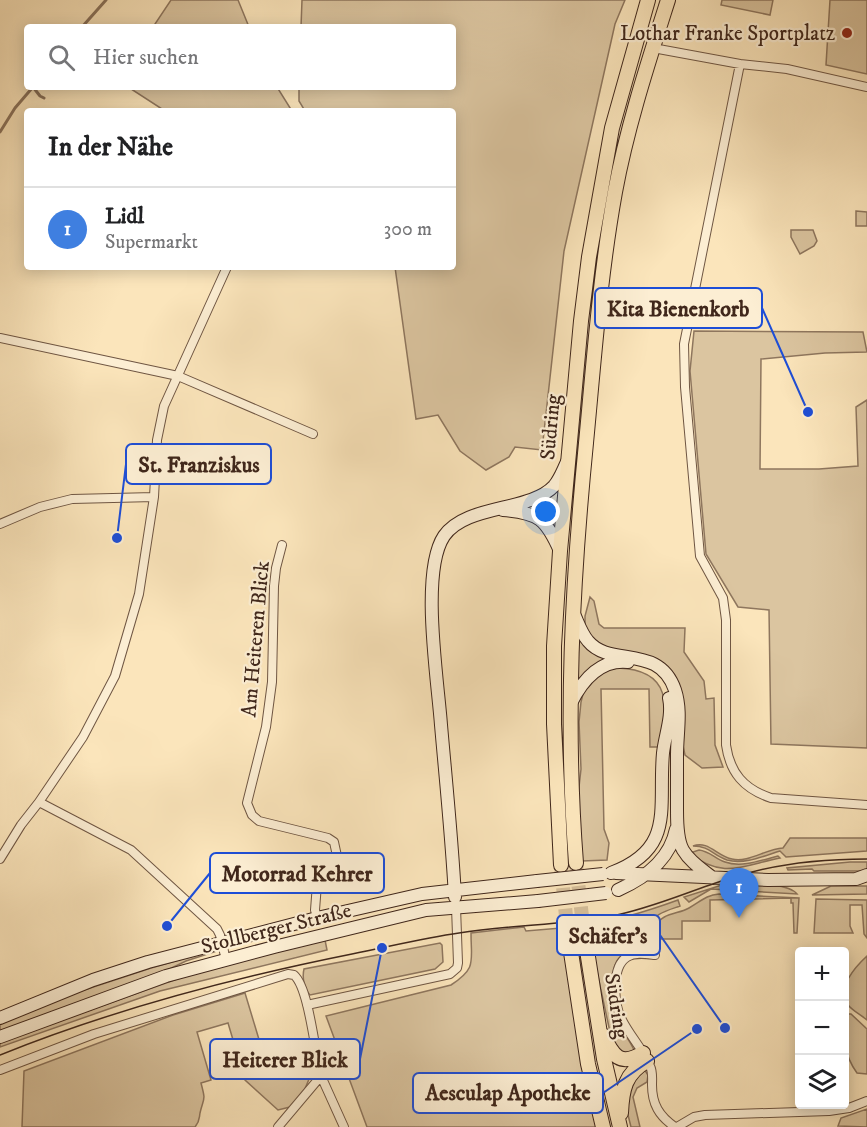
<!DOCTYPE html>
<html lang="de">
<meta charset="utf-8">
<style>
body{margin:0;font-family:"IM FELL DW Pica",serif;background:#f2f2f2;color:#202124}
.controls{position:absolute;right:18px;bottom:18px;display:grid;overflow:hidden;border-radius:6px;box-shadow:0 3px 15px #0003}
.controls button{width:54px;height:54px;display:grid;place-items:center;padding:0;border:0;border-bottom:2px solid #e0e0e0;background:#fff;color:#202124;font:30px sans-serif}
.you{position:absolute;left:546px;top:512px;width:21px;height:21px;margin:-15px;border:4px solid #fff;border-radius:50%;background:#1a73e8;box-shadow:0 0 0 9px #1a73e833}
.badge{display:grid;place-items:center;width:39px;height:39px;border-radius:50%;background:#7c3aed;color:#fff;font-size:20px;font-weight:700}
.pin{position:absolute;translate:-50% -50px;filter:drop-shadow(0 2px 3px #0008)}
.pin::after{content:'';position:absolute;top:32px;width:21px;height:18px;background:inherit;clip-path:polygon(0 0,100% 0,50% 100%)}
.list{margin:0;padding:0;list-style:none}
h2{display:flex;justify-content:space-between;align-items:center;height:78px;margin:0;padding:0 24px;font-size:26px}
h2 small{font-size:20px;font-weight:400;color:#757577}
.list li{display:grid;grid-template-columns:39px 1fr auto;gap:18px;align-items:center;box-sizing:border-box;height:84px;padding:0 24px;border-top:2px solid #e0e0e0}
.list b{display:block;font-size:22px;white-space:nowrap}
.list p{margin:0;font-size:20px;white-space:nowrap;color:#757577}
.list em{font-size:20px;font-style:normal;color:#757577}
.icon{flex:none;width:33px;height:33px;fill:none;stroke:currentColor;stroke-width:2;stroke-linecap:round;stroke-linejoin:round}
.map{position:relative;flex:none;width:867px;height:1127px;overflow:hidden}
.search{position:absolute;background:#fff;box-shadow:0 3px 15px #0003;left:24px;top:24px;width:432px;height:66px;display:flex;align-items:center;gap:15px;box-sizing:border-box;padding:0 21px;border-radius:6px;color:#757577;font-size:22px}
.panel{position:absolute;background:#fff;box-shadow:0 3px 15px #0003;left:24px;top:108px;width:432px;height:162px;border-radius:6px}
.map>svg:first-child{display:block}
.green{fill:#dbc5a0;stroke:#8e765e;stroke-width:1.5}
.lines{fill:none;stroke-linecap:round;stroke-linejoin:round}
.stream{stroke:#8a725b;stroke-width:3}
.primary-tunnel{stroke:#d6bf9b;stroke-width:14;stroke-dasharray:14 7;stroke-linecap:butt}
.street-casing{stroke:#6f5643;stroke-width:10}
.secondary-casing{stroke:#40271b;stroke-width:14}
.primary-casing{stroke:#40271b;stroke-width:16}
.street{stroke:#fceed3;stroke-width:8}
.secondary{stroke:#fceed3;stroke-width:12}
.primary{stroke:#fbe5bb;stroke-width:14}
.tram{stroke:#40271b;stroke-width:1.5}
.secondary-bridge-casing{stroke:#40271b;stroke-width:14;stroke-linecap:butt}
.secondary-bridge{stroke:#fceed3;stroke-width:12}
.poi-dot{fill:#8f2418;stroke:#fceed3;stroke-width:2}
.labels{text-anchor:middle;stroke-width:4.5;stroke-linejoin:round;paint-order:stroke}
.poi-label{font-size:21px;fill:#40271b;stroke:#fceed3;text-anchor:end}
.street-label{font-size:21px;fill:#40271b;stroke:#fceed3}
.leader{fill:none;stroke:#1d4ed8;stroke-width:2}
.callout-dot{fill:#1d4ed8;stroke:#fceed3;stroke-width:2}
.callout{fill:#fceed3;stroke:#1d4ed8;stroke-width:2}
.callout-label{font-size:22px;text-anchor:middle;font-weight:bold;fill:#40271b}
</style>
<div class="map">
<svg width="867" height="1127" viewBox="0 0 867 1127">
<rect width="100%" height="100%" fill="#fbe5bb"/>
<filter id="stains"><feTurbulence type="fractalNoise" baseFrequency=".00333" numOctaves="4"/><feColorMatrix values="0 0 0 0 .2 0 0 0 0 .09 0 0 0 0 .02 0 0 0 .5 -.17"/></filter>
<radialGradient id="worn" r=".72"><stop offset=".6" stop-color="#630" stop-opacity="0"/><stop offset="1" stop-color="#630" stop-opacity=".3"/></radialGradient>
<path class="green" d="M 171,0 L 238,0 L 249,27 L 153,27 Z
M 302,0 L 625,0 L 615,24 L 564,251 L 542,450 L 515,447 L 509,457 L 486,470 L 460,451 L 438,415 L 416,419 L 395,267 L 453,267 L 453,111 L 305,111 L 299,101 L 299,87 L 453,87 L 453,27 L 301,27 Z
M 722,0 L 773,0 L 770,15 L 721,5 Z
M 830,0 L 867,0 L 867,74 L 826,65 Z
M 128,87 L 277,87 L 292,111 L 165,111 Z
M 856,211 L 867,212 L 867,226 L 856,226 Z
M 791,230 L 813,230 L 817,241 L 814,246 L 800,254 L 791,237 Z
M 694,331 L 863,332 L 867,352 L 825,353 L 761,359 L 760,469 L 819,469 L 858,466 L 856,407 L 867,400 L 867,748 L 771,744 L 769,610 L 738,607 L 706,554 L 690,371 Z
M 590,597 L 594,601 L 599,624 L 604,628 L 685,628 L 684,652 L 704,681 L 706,699 L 714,698 L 715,745 L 723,767 L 702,768 L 685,755 L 667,671 L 600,646 L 585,629 L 585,616 Z
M 577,636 L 592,652 L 607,658 L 577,688 Z
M 618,668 C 672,670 669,706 658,747 L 650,747 L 649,689 L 601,689 L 604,829 L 609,843 L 607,860 L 582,861 L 576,814 L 581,769 L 579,722 L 581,702 L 585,686 L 607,670 Z
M 790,838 L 867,838 L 867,851 L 786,857 L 780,851 C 764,856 744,865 727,860 C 712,855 710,846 693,846 C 708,840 717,856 732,859 C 748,863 766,849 783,848 Z
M 699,850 C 709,851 716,859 725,862 C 742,868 762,860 778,856 L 780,858 C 744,865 722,880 690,853 Z
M 850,862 L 867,862 L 867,871 L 814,871 L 812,869 L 788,870 L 787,868 Z
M 725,884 C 742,885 787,881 797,894 L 711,889 L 689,902 L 684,897 Z
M 831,886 L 867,886 L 867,894 L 812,895 Z
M 719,894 L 799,898 L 797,933 L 794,933 L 793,903 L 791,903 L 791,898 L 710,900 L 710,921 L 682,921 L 682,939 L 657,939 L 648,949 C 655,938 652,934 656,926 C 661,913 679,914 689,908 C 700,902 706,895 719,894 Z
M 816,899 L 867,900 L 867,938 L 864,934 L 862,905 L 850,905 L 850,926 L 853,933 L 814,933 Z
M 678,900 L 680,906 C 669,910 651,914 649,928 C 648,934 649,938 647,943 C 639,946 625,951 619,958 C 609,969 611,1005 616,1019 C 621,1030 630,1040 635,1052 L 629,1060 L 613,1046 L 587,925 C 619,920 648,911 678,900 Z
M 524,927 L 526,931 L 561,928 L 597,1127 L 367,1127 L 326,1016 L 451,985 C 477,968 471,962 471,933 Z
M 325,940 L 327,950 L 160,991 L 0,1047 L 0,1042 L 180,978 L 227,964 Z
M 440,943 L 442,945 L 443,962 L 435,969 L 310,995 C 304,989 302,977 304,969 Z
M 217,949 L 217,951 L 186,961 L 157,975 L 0,1032 L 0,1024 L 75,993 L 151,968 Z
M 867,956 L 867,1020 C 861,1015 853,1011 848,1005 C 835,989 856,966 867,956 Z
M 245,993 L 267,1066 L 306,1053 L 310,1056 L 312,1072 L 304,1091 L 290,1107 L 278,1110 L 245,1080 L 228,1023 L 197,1032 L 211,1080 L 201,1083 C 206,1102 204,1096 200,1113 C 199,1119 200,1121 195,1127 L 22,1127 L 24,1071 L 173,1015 Z
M 848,1014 L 851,1014 L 867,1029 L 867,1074 L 857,1073 C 846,1058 838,1031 848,1014 Z
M 644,1069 L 648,1075 L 647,1082 L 637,1088 L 633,1097 L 640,1127 L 631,1127 L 626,1107 L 627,1086 Z
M 867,1109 L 867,1127 L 838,1126 L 841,1118 Z"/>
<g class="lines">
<path class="stream" d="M 82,27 L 106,0
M 33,87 L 40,96 L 44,98
M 0,132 L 15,108 L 33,87"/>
<path class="primary-tunnel" d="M 576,865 L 583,925
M 561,867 L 567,926"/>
<defs>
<path id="street" d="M 653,48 L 740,64 L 787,69 L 867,87
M 740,64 L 684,344 L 685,387 L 700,556 L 723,598 L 726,620 L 726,745 C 730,773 744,789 771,798 L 867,805
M 0,338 L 178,376 L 313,434
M 0,524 L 40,507 L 72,499 L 154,497
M 282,545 L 276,568 L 274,586 L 272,682 L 266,727 L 247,803 L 252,815 L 259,821 L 328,838 L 334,842 L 337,856 L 317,884 L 315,910 L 317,918
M 39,802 L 83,737 L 115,676 L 139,594 L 154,497 L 157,440 L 164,406 L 227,267
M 0,859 L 21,825 L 39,802 L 131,850 L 217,929 L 220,935 L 226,960
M 655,955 C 646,954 635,952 627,957 C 611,967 614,1003 621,1018 C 629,1035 643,1049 650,1066 C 653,1072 652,1078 652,1085 C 652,1104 659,1116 675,1127
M 307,1005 L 450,974 L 457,968 L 458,963 L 456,907
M 0,1070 L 94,1034 L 288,974 L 294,975 C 309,988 315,1053 321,1076 L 278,1127
M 321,1076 L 344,1127
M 677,1127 L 694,1117 L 705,1115 L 829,1111 L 849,1108 L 867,1101"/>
<path id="secondary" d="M 503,510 C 539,513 546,519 560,551
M 573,612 C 578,622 581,633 588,641 C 610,668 659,643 675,690 C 682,711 677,733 677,755 C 677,773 677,791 677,810 C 677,822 677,840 683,850 C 690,862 703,870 713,878
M 571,703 C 582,681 600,659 628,662
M 611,873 C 676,849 658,808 663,753 C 665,735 673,716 669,698
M 616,873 L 768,880 L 856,879 L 867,875
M 618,890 C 645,878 670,860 676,829
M 455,897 C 452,840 446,782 441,725 C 438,681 420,572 444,536 C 466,504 530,512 554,486 C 560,479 563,470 567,462
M 0,1018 L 93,980 L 148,962 L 317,918 L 422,894 L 537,881
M 0,1037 L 166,976 L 274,947 L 426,910 L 538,901"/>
<path id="primary" d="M 576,863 C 565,722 572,584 586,443 C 594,359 600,275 615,192 C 627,127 648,63 668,0
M 561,865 L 554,724 L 554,646 L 560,551 L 581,321 L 589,257 L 612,128 L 648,0
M 583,925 L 604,1059 L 620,1127
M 567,926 L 588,1064 L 603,1127
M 603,1035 C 613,1056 620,1067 643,1053
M 621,1113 C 622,1090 625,1073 647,1061"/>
</defs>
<use href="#street" class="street-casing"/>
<use href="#secondary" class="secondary-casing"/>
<use href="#primary" class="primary-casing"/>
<use href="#street" class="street"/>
<use href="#secondary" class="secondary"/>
<use href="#primary" class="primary"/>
<path class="tram" d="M 0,1055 C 114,1009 232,978 352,954 C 388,947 423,938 459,933 C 510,925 562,925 612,916 C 653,908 689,891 728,879 C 772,864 821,859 867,859"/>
<defs>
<path id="secondary-bridge" d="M 537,881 L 603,874
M 538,901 L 606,893"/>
</defs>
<use href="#secondary-bridge" class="secondary-bridge-casing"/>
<use href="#secondary-bridge" class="secondary-bridge"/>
</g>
<circle class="poi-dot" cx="847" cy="33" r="6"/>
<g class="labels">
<g class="poi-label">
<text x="835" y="40">Lothar Franke Sportplatz</text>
</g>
<g class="street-label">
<text transform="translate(550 427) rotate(-85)" y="7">Südring</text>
<text transform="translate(255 639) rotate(-85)" y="7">Am Heiteren Blick</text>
<text transform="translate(276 928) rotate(-14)" y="7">Stollberger Straße</text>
<text transform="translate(617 1006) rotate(81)" y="7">Südring</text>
</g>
</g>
<path class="leader" d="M808 412L762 308M117 538L126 464M167 926L210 873M725 1028L660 935M382 948L360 1059M697 1029L603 1093"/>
<g class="callout-dot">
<circle cx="808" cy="412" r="6"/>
<circle cx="117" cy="538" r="6"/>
<circle cx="167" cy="926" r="6"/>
<circle cx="725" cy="1028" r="6"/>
<circle cx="382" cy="948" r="6"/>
<circle cx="697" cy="1029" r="6"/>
</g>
<g class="callout">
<rect x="595" y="288" width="167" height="40" rx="6"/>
<rect x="126" y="444" width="145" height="40" rx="6"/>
<rect x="210" y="853" width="174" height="40" rx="6"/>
<rect x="557" y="915" width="103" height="40" rx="6"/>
<rect x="210" y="1039" width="150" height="40" rx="6"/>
<rect x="413" y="1073" width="190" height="40" rx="6"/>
</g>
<g class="callout-label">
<text x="678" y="316">Kita Bienenkorb</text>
<text x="199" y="472">St. Franziskus</text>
<text x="297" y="881">Motorrad Kehrer</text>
<text x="608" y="943">Schäfer's</text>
<text x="285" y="1067">Heiterer Blick</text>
<text x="508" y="1100">Aesculap Apotheke</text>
</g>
<rect width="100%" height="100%" filter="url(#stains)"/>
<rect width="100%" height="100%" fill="url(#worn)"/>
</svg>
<div class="controls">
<button>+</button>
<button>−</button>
<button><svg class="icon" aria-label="layers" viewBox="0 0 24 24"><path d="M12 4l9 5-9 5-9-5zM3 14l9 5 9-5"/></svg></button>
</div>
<div class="you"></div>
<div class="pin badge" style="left:739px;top:918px;background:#3f7fe0">1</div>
<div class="search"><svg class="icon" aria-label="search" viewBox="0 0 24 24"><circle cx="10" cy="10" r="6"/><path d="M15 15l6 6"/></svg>Hier suchen</div>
<section class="panel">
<h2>In der Nähe<small></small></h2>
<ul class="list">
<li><span class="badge" style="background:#3f7fe0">1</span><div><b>Lidl</b><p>Supermarkt</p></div><em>300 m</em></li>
</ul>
</section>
</div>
